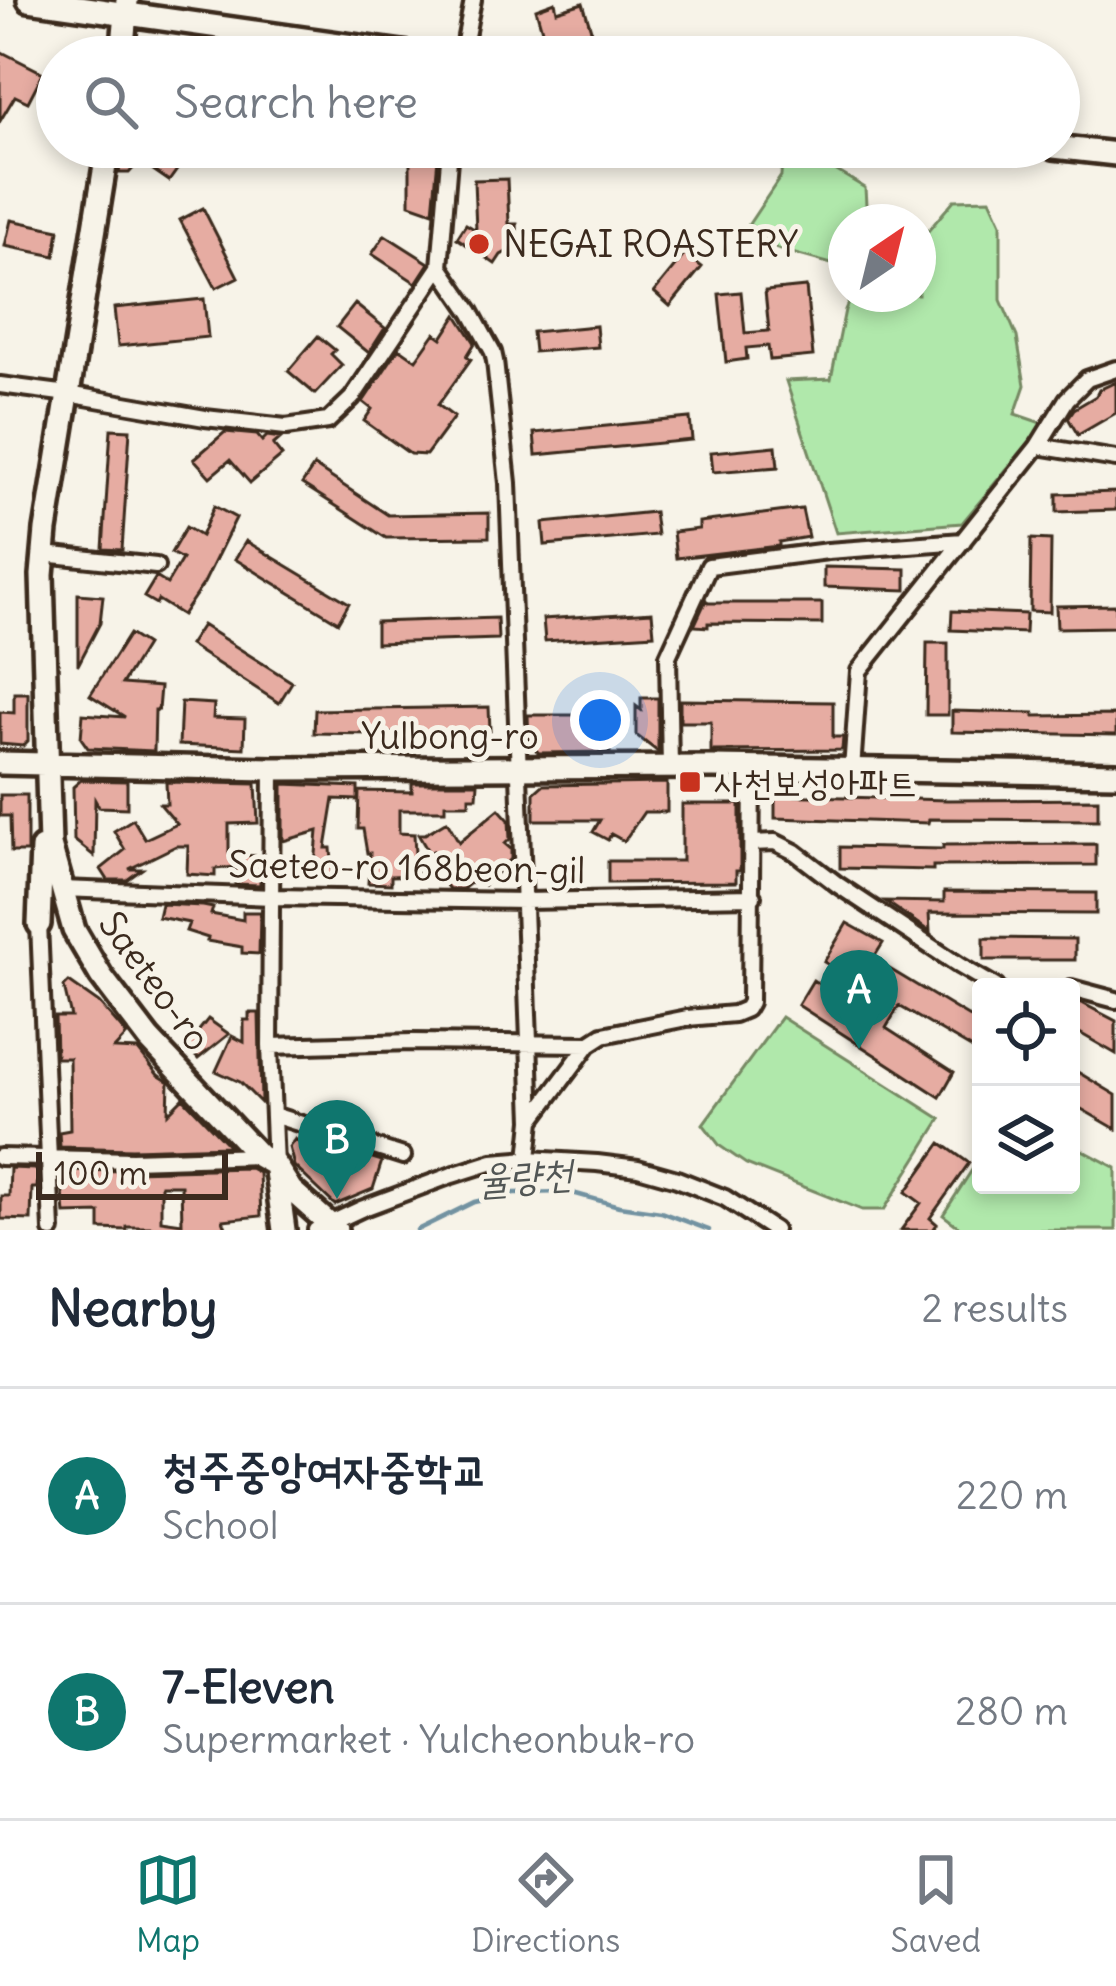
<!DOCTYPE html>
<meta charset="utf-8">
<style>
body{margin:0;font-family:Delius,"Poor Story",sans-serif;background:#f2f2f3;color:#1f2937}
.controls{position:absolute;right:36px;bottom:36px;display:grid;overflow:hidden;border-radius:12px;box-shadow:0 6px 18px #0003}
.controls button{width:108px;height:108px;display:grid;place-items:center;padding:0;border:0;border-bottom:3px solid #e0e1e3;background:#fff;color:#1f2937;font:60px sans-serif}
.compass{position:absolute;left:828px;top:204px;width:108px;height:108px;border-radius:50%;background:#fff;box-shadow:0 6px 18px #0003;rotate:35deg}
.scale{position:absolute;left:36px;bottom:30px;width:192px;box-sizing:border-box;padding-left:12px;border:6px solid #3b2a1e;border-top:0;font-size:33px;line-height:42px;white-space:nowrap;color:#3b2a1e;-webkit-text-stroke:9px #f7f3e8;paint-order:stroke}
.you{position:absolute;left:600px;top:720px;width:42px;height:42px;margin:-30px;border:9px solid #fff;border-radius:50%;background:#1a73e8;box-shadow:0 0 0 18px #1a73e833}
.badge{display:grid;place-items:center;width:78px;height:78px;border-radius:50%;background:#0f766e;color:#fff;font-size:39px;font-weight:700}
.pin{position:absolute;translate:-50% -99px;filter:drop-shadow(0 3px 6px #0008)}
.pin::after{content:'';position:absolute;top:63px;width:42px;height:36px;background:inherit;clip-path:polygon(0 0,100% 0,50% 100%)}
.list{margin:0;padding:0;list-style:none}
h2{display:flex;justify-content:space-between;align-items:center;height:156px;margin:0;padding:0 48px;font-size:51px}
h2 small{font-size:39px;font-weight:400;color:#747a83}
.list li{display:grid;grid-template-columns:78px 1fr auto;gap:36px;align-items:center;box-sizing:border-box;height:216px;padding:0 48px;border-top:3px solid #e0e1e3}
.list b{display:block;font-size:45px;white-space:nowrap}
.list p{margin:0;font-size:39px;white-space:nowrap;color:#747a83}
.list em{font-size:39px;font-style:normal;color:#747a83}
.icon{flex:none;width:66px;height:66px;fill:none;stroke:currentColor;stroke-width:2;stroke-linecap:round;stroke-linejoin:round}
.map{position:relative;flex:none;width:1116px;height:1230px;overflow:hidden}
.search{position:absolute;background:#fff;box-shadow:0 6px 18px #0003;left:36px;right:36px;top:36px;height:132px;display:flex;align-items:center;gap:30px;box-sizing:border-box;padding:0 42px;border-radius:66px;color:#747a83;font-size:45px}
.sheet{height:588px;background:#fff}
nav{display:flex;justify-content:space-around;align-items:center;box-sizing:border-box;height:168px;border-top:3px solid #e0e1e3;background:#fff;font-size:33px;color:#747a83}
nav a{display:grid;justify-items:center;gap:6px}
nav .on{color:#0f766e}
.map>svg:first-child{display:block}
.green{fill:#b0e8ab;stroke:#768964;stroke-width:3}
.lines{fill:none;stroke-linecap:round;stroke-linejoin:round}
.stream{stroke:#7292a1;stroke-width:4.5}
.building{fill:#e6aca2;stroke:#3b2a1e;stroke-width:3;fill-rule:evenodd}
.street-casing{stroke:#3b2a1e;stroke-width:22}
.secondary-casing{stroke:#3b2a1e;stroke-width:30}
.street{stroke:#f7f3e8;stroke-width:14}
.secondary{stroke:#f7f3e8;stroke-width:21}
.poi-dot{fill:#c8321e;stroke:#f7f3e8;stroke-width:4.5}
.labels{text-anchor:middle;stroke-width:10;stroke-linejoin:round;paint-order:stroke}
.poi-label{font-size:36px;fill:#3b2a1e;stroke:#f7f3e8;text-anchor:start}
.street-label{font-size:36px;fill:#3b2a1e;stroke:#f7f3e8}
.water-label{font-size:39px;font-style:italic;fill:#525655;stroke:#f7f3e8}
</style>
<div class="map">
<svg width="1116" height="1230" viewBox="0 0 1116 1230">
<rect width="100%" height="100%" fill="#f7f3e8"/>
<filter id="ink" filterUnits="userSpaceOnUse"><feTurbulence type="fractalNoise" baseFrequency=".00833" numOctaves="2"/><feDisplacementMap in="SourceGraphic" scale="24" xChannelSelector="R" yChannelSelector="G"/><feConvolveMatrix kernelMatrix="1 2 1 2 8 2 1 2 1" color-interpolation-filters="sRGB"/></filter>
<g filter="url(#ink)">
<path class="green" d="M 783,147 L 797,147 L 865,188 L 867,222 L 846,222 L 846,268 L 777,249 L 749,224 L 781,176 Z
M 990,199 L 1001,223 L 1001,300 L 1017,337 L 1025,385 L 1015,414 L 1044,424 L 962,523 L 836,533 L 786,381 L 831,379 L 845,310 L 852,294 L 918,294 L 918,243 L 954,200 Z
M 781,1017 L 941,1119 L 884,1210 L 862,1210 L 746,1164 L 720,1146 L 703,1124 Z
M 1071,1144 L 1116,1168 L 1116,1230 L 963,1230 L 943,1215 L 981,1156 L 981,1185 L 1071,1185 Z"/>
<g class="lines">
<path class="stream" d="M 417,1230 L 474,1202 L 514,1193 L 569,1192 L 619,1206 L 661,1212 L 709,1230"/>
</g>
<path class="building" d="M 555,2 L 557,11 L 583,3 L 595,43 L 549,55 L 536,9 Z
M 0,51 L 43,73 L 28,102 L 15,96 L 0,121 Z
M 123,147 L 151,147 L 179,167 L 169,181 L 140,161 L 129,173 L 119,173 Z
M 410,147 L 439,147 L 433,212 L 410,204 Z
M 507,179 L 509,224 L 517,224 L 518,246 L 501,255 L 495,264 L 457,238 L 466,224 L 476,230 L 474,180 Z
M 203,208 L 238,277 L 216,288 L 180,220 Z
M 11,220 L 59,230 L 55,256 L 5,246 Z
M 385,235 L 429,263 L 416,283 L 372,254 Z
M 685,254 L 702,267 L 670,306 L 654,292 Z
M 806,287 L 813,356 L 770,360 L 768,346 L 746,348 L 747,359 L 726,362 L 719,294 L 741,292 L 745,333 L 769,331 L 765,291 Z
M 204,299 L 208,337 L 118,346 L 114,308 Z
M 355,304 L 385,328 L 369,353 L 337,327 Z
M 457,315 L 475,343 L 467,356 L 471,359 L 438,405 L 454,417 L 426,455 L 410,454 L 364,421 L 372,409 L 363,402 L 399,348 L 416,360 L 435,333 L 442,338 Z
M 596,326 L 598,347 L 534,352 L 532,332 Z
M 318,336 L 335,350 L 331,354 L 342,365 L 315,394 L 288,371 Z
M 1116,382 L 1116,413 L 1078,435 L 1068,418 L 1074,409 L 1096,396 L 1099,390 Z
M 690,418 L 692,440 L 536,455 L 534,433 Z
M 111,429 L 130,430 L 122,550 L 103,549 Z
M 225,432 L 257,435 L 262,441 L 267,436 L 281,438 L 273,445 L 282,456 L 250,483 L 230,460 L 210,477 L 194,459 Z
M 776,446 L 778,467 L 713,472 L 711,452 Z
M 314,466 L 388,515 L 489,513 L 489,537 L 386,538 L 302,484 Z
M 1116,492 L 1116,510 L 1057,512 L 1057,494 Z
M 214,506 L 236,518 L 204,583 L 182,615 L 158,600 L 156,604 L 144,597 L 156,577 L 167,584 L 182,559 L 171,553 L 186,527 L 201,536 Z
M 802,509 L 808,537 L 779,542 L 779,546 L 676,558 L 673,532 L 699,529 L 699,522 Z
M 654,512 L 657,535 L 545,545 L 543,523 Z
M 1031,539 L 1051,540 L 1050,612 L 1030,611 Z
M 246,541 L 349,603 L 338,622 L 235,559 Z
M 824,567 L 906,569 L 906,590 L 824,587 Z
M 78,594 L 103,596 L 100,623 L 78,665 Z
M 706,600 L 708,603 L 822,603 L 822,624 L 708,623 L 708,627 L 694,626 Z
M 1116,605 L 1116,627 L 1057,628 L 1056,606 Z
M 952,611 L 1026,614 L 1025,633 L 951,630 Z
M 652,612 L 654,634 L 545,641 L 543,619 Z
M 497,618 L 498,639 L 376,643 L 376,622 Z
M 202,625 L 292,682 L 279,703 L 189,645 Z
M 129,634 L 146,645 L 122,684 L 160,687 L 158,710 L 155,710 L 154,751 L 88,748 L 81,738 L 83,714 L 125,717 L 90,695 Z
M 927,643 L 948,643 L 948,715 L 926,715 Z
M 14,693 L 28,693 L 28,741 L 23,746 L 0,744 L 0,712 L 14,713 Z
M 641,698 L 658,698 L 658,752 L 636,735 L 636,706 L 641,710 Z
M 680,700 L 833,702 L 833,737 L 843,737 L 842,750 L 711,751 L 711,722 L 680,722 Z
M 181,702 L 214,704 L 213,718 L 245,719 L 244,748 L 179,745 Z
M 489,707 L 490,731 L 374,734 L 314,733 L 315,710 Z
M 952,711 L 1034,713 L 1034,716 L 1116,715 L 1116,735 L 952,732 Z
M 528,715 L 578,715 L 588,728 L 609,736 L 610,752 L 539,753 L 529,743 Z
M 81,780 L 127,781 L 127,808 L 99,807 L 95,800 L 94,856 L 74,840 L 73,787 Z
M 166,782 L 256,784 L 258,823 L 229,824 L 229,853 L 238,851 L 238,855 L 260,856 L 260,885 L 235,884 L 236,867 L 215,869 L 215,876 L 187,874 L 188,846 L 176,846 L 129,869 L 142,869 L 127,880 L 108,880 L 101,869 L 125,850 L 114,831 L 133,819 L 145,839 L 177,824 L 160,804 L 167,804 Z
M 412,783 L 478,783 L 477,797 L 469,797 L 469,804 L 445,804 L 445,810 L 399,810 L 399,833 L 414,834 L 416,875 L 391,876 L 391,884 L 368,883 L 370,853 L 367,853 L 363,829 L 358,829 L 359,791 L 412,792 Z
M 667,783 L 667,812 L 644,812 L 624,841 L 611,834 L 608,840 L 593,832 L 600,820 L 534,820 L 534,793 L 543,785 Z
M 283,784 L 358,787 L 358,800 L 334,799 L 326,848 L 331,848 L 333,877 L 314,877 L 318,831 L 283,841 Z
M 0,795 L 27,795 L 27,852 L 11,852 L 10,816 L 0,816 Z
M 775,795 L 947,800 L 1098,799 L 1098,820 L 929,819 L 928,823 L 775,818 Z
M 682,804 L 740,804 L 740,871 L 736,871 L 736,882 L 608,883 L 608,861 L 682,861 Z
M 499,809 L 509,820 L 510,839 L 505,844 L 511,849 L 511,859 L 484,885 L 478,877 L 463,889 L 449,889 L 438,875 L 447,869 L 433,851 L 429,853 L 418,834 L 425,834 L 447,821 L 459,842 Z
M 1096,844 L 1096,865 L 933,866 L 933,870 L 840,868 L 840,847 L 943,849 L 943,845 Z
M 944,892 L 1096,893 L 1096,914 L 929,913 L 930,932 L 885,901 L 944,902 Z
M 161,904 L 203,906 L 213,908 L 211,914 L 243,920 L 243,912 L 260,912 L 259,954 L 242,953 L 242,947 L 207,941 L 208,938 L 186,931 L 189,923 L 158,917 Z
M 847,923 L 883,943 L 873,959 L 981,1024 L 981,1054 L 899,1006 L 886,1028 L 954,1072 L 940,1097 L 798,1005 L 813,980 L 876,1022 L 888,1000 L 824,962 Z
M 984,938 L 1075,939 L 1075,960 L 984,960 Z
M 69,982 L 99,1003 L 127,1035 L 114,1049 L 138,1050 L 158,1075 L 169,1082 L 168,1113 L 183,1098 L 229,1146 L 132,1149 L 60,1147 L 59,1132 L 70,1130 L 69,1058 L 56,1058 L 55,1017 L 71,1017 L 64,987 Z
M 1080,1002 L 1116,1021 L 1116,1054 L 1071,1028 L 1071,1016 Z
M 249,1013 L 259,1013 L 261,1103 L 240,1082 L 216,1071 L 232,1036 L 244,1042 L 244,1020 L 249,1020 Z
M 208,1019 L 229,1034 L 198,1059 L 185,1044 L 197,1033 Z
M 1071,1068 L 1116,1095 L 1116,1129 L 1071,1103 Z
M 295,1139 L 319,1157 L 312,1166 L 335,1185 L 344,1159 L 319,1151 L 322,1142 L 382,1161 L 373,1189 L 335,1205 L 294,1166 L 289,1147 Z
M 941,1143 L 969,1163 L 930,1218 L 937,1224 L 933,1230 L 901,1230 L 921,1203 L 906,1192 Z
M 10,1168 L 35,1169 L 38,1172 L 37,1188 L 32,1188 L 31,1220 L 1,1219 L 1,1196 L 9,1196 Z
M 250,1168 L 259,1173 L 261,1216 L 223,1220 L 227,1230 L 151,1230 L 151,1227 L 127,1227 L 127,1230 L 100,1229 L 100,1213 L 65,1214 L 61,1170 L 132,1171 ZM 161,1185 L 181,1185 L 182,1223 L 161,1220 Z"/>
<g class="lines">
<defs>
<path id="street" d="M 462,57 L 473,0
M 440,267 L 471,312 L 493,352 L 495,361 L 508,483 L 532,1120 L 528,1159
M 0,385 L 68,394 L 205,418 L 286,427 L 328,421 L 352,398 L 440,267 L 450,147
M 1038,446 L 1116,459
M 44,554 L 156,566
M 670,767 L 668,656 L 709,566 L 828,551 L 963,541
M 272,769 L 270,1046 L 275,1165
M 852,770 L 859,671 L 1038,446 L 1067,399 L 1087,379 L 1116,369
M 752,843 L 775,842 L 795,852 L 838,885 L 960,966 L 996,987
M 61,889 L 273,897 L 524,901 L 753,897
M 39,924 L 52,1230
M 1071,988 L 1116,1000
M 270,1046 L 412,1042 L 589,1044 L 603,1035 L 618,1032 L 687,1018 L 734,1014 L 746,1009 L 750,1002 L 752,768
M 273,1115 L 403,1156
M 532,1120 L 589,1044
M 0,1157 L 132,1160 L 259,1156
M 316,1230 L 361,1209 L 452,1175 L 493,1162 L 528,1159 L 597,1163 L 638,1168 L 677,1179 L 725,1198 L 774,1230"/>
<path id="secondary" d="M 29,0 L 431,57
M 122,57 L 127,1
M 108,147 L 46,530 L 42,575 L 50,845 L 74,930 L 101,976 L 149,1039 L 259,1156 L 275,1165 L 291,1190 L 336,1230
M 1054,147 L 1116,154
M 0,763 L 272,769 L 713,767 L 1116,774
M 39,924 L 42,848
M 276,1171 L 284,1230"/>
</defs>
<use href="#street" class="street-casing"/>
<use href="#secondary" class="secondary-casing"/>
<use href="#street" class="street"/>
<use href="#secondary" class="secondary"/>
</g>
</g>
<g class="poi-dot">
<circle cx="479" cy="244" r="12"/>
<rect x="678" y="770" width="24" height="24" rx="6"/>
</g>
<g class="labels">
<g class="poi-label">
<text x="503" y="257">NEGAI ROASTERY</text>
<text x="714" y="795">사천보성아파트</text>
</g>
<g class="street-label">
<text x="450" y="749">Yulbong-ro</text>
<text transform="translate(407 867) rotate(1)" y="13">Saeteo-ro 168beon-gil</text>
<text transform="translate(155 981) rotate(54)" y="13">Saeteo-ro</text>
</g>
<g class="water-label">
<text transform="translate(525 1176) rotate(-4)" y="14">율량천</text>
</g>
</g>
</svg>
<div class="controls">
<button><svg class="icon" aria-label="locate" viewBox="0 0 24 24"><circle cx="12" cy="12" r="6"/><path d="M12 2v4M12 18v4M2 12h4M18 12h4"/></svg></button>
<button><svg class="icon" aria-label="layers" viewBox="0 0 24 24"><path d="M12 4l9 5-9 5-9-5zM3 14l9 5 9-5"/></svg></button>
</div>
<svg class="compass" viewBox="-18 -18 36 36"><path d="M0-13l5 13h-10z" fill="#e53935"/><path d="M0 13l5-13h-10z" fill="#747a83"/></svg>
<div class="scale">100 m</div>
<div class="you"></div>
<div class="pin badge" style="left:859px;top:1049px">A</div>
<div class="pin badge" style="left:337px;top:1199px">B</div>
<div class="search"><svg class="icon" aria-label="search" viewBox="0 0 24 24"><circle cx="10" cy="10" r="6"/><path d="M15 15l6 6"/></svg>Search here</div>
</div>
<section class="sheet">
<h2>Nearby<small>2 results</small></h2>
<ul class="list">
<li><span class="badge">A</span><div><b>청주중앙여자중학교</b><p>School</p></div><em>220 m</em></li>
<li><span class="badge">B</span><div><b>7-Eleven</b><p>Supermarket · Yulcheonbuk-ro</p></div><em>280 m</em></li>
</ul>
</section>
<nav>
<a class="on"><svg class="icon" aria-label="map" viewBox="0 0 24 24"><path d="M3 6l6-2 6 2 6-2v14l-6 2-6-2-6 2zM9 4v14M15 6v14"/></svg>Map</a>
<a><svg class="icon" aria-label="directions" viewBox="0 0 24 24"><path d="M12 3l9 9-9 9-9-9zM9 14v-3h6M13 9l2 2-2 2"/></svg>Directions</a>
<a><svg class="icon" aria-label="saved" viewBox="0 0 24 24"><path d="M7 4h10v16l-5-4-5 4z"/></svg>Saved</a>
</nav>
